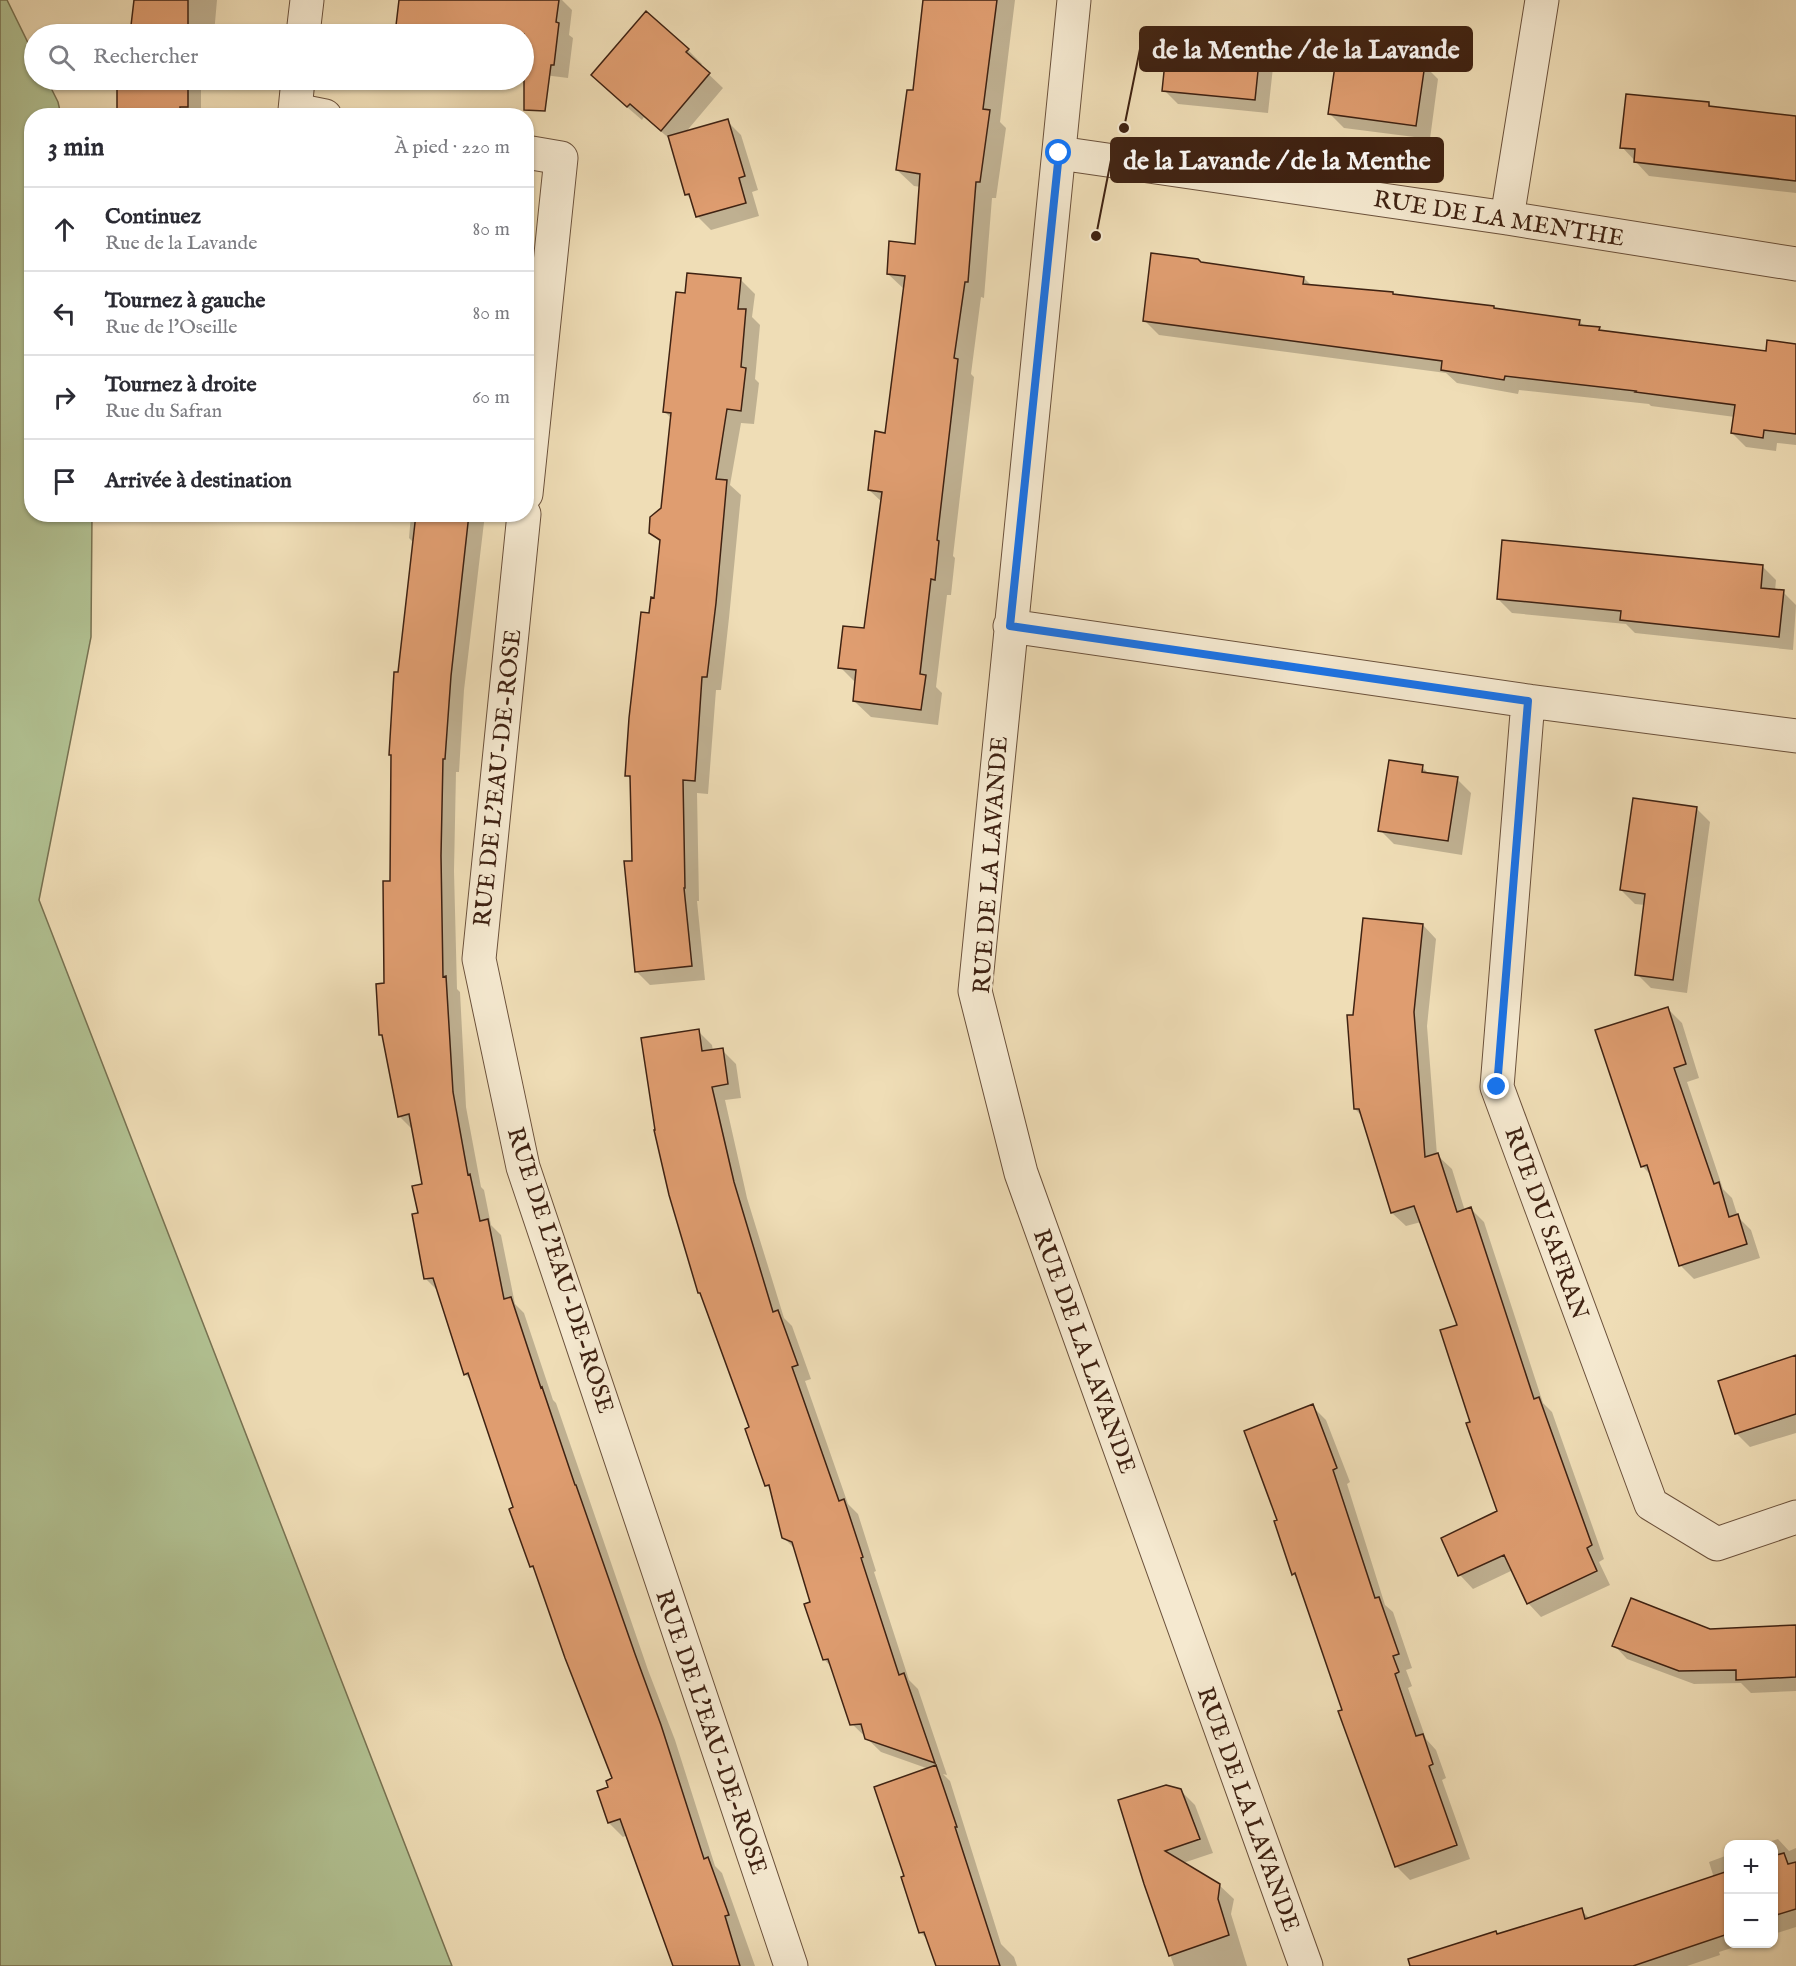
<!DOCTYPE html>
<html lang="fr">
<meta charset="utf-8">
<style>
body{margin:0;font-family:"IM FELL English",serif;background:#f2f2f3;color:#2b2b33}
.controls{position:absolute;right:18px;bottom:18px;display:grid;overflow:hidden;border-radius:12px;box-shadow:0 2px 4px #0004}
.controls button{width:54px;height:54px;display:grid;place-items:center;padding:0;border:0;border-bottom:2px solid #e1e1e2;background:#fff;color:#2b2b33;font:30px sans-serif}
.stop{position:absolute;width:18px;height:18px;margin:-14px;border:4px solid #1a73e8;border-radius:50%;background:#fff}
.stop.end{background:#1a73e8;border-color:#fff;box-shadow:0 2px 6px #0008}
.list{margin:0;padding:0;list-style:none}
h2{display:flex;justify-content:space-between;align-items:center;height:78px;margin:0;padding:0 24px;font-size:26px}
h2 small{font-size:20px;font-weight:400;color:#7c7c81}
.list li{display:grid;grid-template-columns:39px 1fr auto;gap:18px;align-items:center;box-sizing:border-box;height:84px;padding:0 24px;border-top:2px solid #e1e1e2}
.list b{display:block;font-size:22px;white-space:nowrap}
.list p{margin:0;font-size:20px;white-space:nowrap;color:#7c7c81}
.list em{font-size:20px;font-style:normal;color:#7c7c81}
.icon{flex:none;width:33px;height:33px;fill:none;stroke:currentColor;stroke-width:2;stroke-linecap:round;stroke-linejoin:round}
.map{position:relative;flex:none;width:1796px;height:1966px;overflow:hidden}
.search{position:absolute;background:#fff;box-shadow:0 2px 4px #0004;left:24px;top:24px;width:510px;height:66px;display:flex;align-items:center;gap:15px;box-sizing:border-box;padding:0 21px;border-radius:33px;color:#7c7c81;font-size:22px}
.panel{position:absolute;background:#fff;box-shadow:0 2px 4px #0004;left:24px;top:108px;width:510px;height:414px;border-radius:24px}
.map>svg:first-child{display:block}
.green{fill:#b2c293;stroke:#787252;stroke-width:1.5}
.shadow{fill:#0003}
.building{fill:#df9d70;stroke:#3f2212;stroke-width:1.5}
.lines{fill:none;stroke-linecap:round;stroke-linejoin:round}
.street-casing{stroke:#6b513b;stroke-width:35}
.street{stroke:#f5e9d0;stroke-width:33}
.route{stroke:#1a73e8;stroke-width:8}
.labels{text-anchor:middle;stroke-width:6;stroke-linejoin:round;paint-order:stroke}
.street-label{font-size:24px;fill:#3f2212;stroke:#f5e9d0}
.leader{fill:none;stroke:#3f2212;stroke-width:2}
.callout-dot{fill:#3f2212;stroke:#f5e9d0;stroke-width:2}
.callout{fill:#3f2212;stroke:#3f2212;stroke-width:2}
.callout-label{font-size:26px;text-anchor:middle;font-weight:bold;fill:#fff}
</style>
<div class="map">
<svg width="1796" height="1966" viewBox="0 0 1796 1966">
<rect width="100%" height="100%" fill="#efddb6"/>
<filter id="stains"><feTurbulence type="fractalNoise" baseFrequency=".00333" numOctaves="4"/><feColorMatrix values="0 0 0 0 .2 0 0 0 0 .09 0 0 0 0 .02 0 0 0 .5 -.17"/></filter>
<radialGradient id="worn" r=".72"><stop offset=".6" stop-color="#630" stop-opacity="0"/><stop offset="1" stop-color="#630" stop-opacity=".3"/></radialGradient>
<path class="green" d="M 0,0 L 7,0 L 34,55 L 34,80 L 47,80 L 58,102 L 61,115 L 32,116 L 32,514 L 92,515 L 91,637 L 39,900 L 452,1966 L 0,1966 Z"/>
<path class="shadow" d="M 135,0 L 217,0 L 214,34 L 132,34 Z
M 401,0 L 562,0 L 572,10 L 569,35 L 573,38 L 568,78 L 536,74 L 529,66 L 524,66 L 524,34 L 396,34 Z
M 925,0 L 1015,0 L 1000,122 L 1006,128 L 996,198 L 992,198 L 984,298 L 981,297 L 971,374 L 974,377 L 953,556 L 955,558 L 951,595 L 947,595 L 936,687 L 942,693 L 938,725 L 871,717 L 854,701 L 856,683 L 840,667 L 865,630 L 882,502 L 869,490 L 886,434 L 905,290 L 888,274 L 916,245 L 921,187 L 914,186 L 897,170 L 914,92 Z
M 1260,44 L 1274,58 L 1268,113 L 1178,104 L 1164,90 Z
M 688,50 L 702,64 L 700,66 L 723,88 L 685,133 L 727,121 L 741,135 L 758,190 L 752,192 L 759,216 L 711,230 L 697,216 L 693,201 L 686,194 L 671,140 L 644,117 L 642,120 L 606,89 Z
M 1424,65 L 1438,79 L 1430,139 L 1344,128 L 1330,114 Z
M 119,80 L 201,80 L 201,116 L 119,116 Z
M 1708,103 L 1713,108 L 1796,118 L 1796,193 L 1649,176 L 1622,147 Z
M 1201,263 L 1304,278 L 1312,286 L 1394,295 L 1580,322 L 1585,327 L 1599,329 L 1602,331 L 1767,352 L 1796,345 L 1796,445 L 1777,443 L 1776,451 L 1746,447 L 1732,433 L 1735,417 L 1651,406 L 1649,404 L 1519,390 L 1518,394 L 1457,383 L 1446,373 L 1159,335 L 1145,321 Z
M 741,280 L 755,294 L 752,317 L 760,325 L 755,379 L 759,383 L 754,424 L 741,423 L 730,485 L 741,495 L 729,618 L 721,690 L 716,690 L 708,794 L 697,793 L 699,901 L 697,901 L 705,980 L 650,985 L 636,971 L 631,780 L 627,775 L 651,615 L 655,599 L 661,543 L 650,532 L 662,509 L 672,419 L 665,412 L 686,295 Z
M 411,514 L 485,514 L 464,690 L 459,772 L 456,772 L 454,871 L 457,989 L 460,992 L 466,1107 L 481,1187 L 484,1190 L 491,1225 L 501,1235 L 515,1304 L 524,1313 L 553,1400 L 556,1403 L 648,1670 L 675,1740 L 715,1866 L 722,1873 L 755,1966 L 675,1966 L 627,1835 L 623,1837 L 609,1823 L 610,1788 L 614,1779 L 537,1572 L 531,1566 L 515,1508 L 472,1382 L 465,1374 L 439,1292 L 426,1279 L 420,1214 L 424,1185 L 414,1131 L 399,1116 L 384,1037 L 381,1034 L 386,984 L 400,674 L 414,543 L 409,538 Z
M 1762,566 L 1776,580 L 1775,591 L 1783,592 L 1796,605 L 1793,650 L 1635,633 L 1626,624 L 1512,613 L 1498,599 Z
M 1422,767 L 1429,774 L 1457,779 L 1471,793 L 1462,855 L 1394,844 L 1380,830 Z
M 1696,808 L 1710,822 L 1687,993 L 1651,988 L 1637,974 L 1645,905 L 1635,904 L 1621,890 Z
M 1423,925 L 1436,939 L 1427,1026 L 1437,1155 L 1452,1169 L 1465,1211 L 1471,1209 L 1484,1222 L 1543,1403 L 1552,1412 L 1604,1559 L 1599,1562 L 1610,1585 L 1541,1617 L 1528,1603 L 1513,1570 L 1473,1589 L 1460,1575 L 1443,1539 L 1499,1512 L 1472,1422 L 1459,1326 L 1421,1222 L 1406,1226 L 1392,1213 L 1362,1116 L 1355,1109 L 1354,1016 Z
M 1668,1009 L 1682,1023 L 1699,1078 L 1687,1082 L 1723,1189 L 1732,1198 L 1738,1217 L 1751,1230 L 1760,1258 L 1694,1279 L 1680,1265 L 1652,1176 L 1642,1166 Z
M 698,1031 L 712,1045 L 713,1051 L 722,1050 L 736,1064 L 741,1098 L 725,1100 L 747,1198 L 784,1318 L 792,1326 L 811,1379 L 805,1381 L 848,1504 L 858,1514 L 876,1571 L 874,1572 L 909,1680 L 918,1689 L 947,1775 L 943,1774 L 950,1781 L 1001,1944 L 1014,1957 L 1017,1966 L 937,1966 L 929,1941 L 920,1932 L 906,1877 L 929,1769 L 881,1752 L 852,1724 L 832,1668 L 824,1659 L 812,1603 L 795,1549 L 783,1537 L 771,1490 L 767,1485 L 750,1428 Z
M 1796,1357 L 1796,1433 L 1750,1447 L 1736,1433 Z
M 1312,1406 L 1326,1420 L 1350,1482 L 1347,1484 L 1385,1605 L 1393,1612 L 1412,1668 L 1406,1670 L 1412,1686 L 1408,1688 L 1426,1739 L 1436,1750 L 1446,1778 L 1442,1780 L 1470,1859 L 1410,1880 L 1396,1866 L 1299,1579 L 1293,1574 Z
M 1796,1627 L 1796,1691 L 1751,1693 L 1741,1683 L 1694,1684 L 1627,1659 L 1614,1645 L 1710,1631 Z
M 1181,1791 L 1195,1805 L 1213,1853 L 1183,1863 L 1219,1885 L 1234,1899 L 1231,1914 L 1247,1966 L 1174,1966 L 1145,1883 Z
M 1778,1839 L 1789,1851 L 1796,1848 L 1796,1927 L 1774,1934 L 1774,1844 L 1762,1844 Z
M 1728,1855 L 1728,1944 L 1744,1944 L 1719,1952 L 1720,1955 L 1687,1966 L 1437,1966 L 1433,1952 L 1460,1942 L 1462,1943 L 1498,1935 L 1581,1910 L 1590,1919 L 1714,1878 L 1709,1862 Z"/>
<path class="building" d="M 134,0 L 188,0 L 188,34 L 130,34 Z
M 399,0 L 559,0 L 556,22 L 559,23 L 554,65 L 551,65 L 545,111 L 524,110 L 524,34 L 395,34 Z
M 923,0 L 997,0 L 983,109 L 990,110 L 980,182 L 976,182 L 968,282 L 965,282 L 954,358 L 958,359 L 937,540 L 939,541 L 935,580 L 931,579 L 920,674 L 926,675 L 921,710 L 853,701 L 856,670 L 838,668 L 843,626 L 864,628 L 882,492 L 868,490 L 875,431 L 885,433 L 905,276 L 887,274 L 889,241 L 915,244 L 920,174 L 896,170 L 907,90 L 913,90 Z
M 646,11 L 689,49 L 686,52 L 710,73 L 661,131 L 630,104 L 627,107 L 591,75 Z
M 1168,33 L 1261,42 L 1255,100 L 1162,91 Z
M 1337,52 L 1425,64 L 1416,126 L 1328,114 Z
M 117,80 L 188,80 L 188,107 L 180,107 L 180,116 L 117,116 Z
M 1626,94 L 1709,102 L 1709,106 L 1796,116 L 1796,181 L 1634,162 L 1635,149 L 1620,148 Z
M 728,119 L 745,176 L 739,178 L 746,203 L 696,217 L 689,194 L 685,195 L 668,136 Z
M 1151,253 L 1198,259 L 1201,262 L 1304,277 L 1303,284 L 1393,292 L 1393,294 L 1494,306 L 1494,308 L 1580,320 L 1579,325 L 1600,327 L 1599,330 L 1766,351 L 1767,340 L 1796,344 L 1796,434 L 1764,430 L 1763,438 L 1731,433 L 1735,405 L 1635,392 L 1636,391 L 1505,376 L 1504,380 L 1441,370 L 1442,361 L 1143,321 Z
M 687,273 L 741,278 L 738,309 L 746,309 L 741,367 L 746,368 L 741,411 L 727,409 L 716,479 L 727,480 L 716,603 L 707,677 L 702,677 L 695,781 L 683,780 L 685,888 L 684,888 L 692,966 L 635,972 L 624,861 L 632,861 L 630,776 L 625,776 L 629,718 L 641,612 L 649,613 L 651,597 L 654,598 L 660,540 L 649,533 L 650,517 L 661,508 L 671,413 L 663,412 L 676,292 L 685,293 Z
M 416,514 L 469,514 L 451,676 L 445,759 L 443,759 L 441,856 L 443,977 L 446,976 L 453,1092 L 468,1175 L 470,1174 L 480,1221 L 488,1219 L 504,1299 L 511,1297 L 541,1388 L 542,1387 L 575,1485 L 576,1485 L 635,1654 L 661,1725 L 704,1859 L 708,1857 L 729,1915 L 725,1916 L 740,1966 L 673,1966 L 620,1819 L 608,1823 L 597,1791 L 608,1787 L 606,1781 L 612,1778 L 565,1658 L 533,1566 L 530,1567 L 509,1509 L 513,1507 L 468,1373 L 464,1375 L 433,1278 L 424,1279 L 412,1214 L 418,1213 L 412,1186 L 422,1184 L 409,1114 L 398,1117 L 382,1035 L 379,1035 L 376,984 L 384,983 L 383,881 L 390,881 L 391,755 L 389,755 L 394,672 L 398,672 Z
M 1502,540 L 1763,565 L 1761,588 L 1784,590 L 1779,637 L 1620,620 L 1621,611 L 1497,599 Z
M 1389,760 L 1423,765 L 1422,772 L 1458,777 L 1448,841 L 1378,831 Z
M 1633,798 L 1697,807 L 1673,980 L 1635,975 L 1645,894 L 1620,890 Z
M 1363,918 L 1423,924 L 1414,1012 L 1425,1157 L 1438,1153 L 1457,1212 L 1471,1207 L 1534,1399 L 1539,1397 L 1592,1545 L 1587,1548 L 1597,1571 L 1527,1604 L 1504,1555 L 1458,1576 L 1441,1538 L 1497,1511 L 1466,1423 L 1470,1422 L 1440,1330 L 1457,1325 L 1414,1206 L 1391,1213 L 1359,1109 L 1354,1109 L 1347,1015 L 1353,1015 Z
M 1668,1007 L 1686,1064 L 1674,1068 L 1714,1184 L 1719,1182 L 1729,1217 L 1738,1214 L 1747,1244 L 1679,1266 L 1647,1165 L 1641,1167 L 1595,1030 Z
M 699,1029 L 702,1051 L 723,1048 L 728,1084 L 712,1087 L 734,1182 L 773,1312 L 778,1310 L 798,1365 L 792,1367 L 839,1501 L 844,1499 L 863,1557 L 861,1558 L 899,1675 L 904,1673 L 935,1763 L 865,1739 L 861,1724 L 850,1725 L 828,1659 L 823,1660 L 804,1604 L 810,1602 L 792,1542 L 782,1538 L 769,1485 L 765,1486 L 745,1429 L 749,1427 L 700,1293 L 698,1293 L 669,1195 L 654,1130 L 655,1130 L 641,1038 Z
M 1796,1355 L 1796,1414 L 1735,1434 L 1718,1381 Z
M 1313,1404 L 1337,1468 L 1333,1470 L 1375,1598 L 1379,1597 L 1399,1654 L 1393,1656 L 1399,1672 L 1395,1674 L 1416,1736 L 1423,1734 L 1433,1764 L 1429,1766 L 1457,1845 L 1395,1867 L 1338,1711 L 1342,1710 L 1295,1573 L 1292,1575 L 1274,1521 L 1277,1520 L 1244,1431 Z
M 1631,1598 L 1710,1629 L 1796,1625 L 1796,1677 L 1736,1680 L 1736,1670 L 1679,1671 L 1612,1646 Z
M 936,1765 L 957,1827 L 955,1827 L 1000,1966 L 936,1966 L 924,1932 L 919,1933 L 901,1877 L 904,1876 L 874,1787 Z
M 1166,1785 L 1181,1789 L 1200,1839 L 1165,1851 L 1220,1884 L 1218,1899 L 1229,1935 L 1169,1956 L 1144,1884 L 1118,1800 Z
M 1784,1853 L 1788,1864 L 1796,1862 L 1796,1909 L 1773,1916 L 1773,1856 Z
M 1728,1871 L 1728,1934 L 1633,1966 L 1410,1966 L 1408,1959 L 1496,1931 L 1497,1934 L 1582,1908 L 1585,1919 Z"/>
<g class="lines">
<defs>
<path id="street" d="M 1074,0 L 975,991 L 1021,1173 L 1306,1966
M 303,34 L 307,0
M 298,80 L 295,110 L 325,116
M 526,152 L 561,158 L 526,494
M 1059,153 L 1507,218 L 1796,264
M 1507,218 L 1542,0
M 524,514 L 479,959 L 523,1167 L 791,1966
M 1010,626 L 1528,701 L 1796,736
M 1528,701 L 1497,1087 L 1651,1504 L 1717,1544 L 1796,1517"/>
</defs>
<use href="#street" class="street-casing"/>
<use href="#street" class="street"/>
</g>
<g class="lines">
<path class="route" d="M 1059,153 L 1010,626 L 1528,701 L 1497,1087"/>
</g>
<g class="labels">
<g class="street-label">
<text transform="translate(1499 218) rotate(9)" y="8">RUE DE LA MENTHE</text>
<text transform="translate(497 778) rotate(-84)" y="8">RUE DE L'EAU-DE-ROSE</text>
<text transform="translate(990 865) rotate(-86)" y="8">RUE DE LA LAVANDE</text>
<text transform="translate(1547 1223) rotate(70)" y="8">RUE DU SAFRAN</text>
<text transform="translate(561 1270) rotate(72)" y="8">RUE DE L'EAU-DE-ROSE</text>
<text transform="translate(1085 1351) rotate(70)" y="8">RUE DE LA LAVANDE</text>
<text transform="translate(712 1732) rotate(71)" y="8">RUE DE L'EAU-DE-ROSE</text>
<text transform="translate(1249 1809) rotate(70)" y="8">RUE DE LA LAVANDE</text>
</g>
</g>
<path class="leader" d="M1124 128L1140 49M1096 236L1111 160"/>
<g class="callout-dot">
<circle cx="1124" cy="128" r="6"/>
<circle cx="1096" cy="236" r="6"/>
</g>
<g class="callout">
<rect x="1140" y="27" width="332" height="44" rx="6"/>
<rect x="1111" y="138" width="332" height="44" rx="6"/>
</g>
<g class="callout-label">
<text x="1306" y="58">de la Menthe / de la Lavande</text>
<text x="1277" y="169">de la Lavande / de la Menthe</text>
</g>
<rect width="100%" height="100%" filter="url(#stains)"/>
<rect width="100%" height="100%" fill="url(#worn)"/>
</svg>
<div class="controls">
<button>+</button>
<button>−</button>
</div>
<div class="stop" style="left:1059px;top:153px"></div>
<div class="stop end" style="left:1497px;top:1087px"></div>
<div class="search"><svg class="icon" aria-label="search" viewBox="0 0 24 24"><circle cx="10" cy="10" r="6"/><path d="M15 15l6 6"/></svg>Rechercher</div>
<section class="panel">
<h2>3 min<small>À pied · 220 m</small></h2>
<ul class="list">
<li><svg class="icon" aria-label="ahead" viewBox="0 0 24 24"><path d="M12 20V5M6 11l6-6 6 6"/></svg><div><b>Continuez</b><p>Rue de la Lavande</p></div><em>80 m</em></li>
<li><svg class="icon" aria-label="left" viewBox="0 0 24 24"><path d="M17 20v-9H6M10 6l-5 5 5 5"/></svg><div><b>Tournez à gauche</b><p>Rue de l'Oseille</p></div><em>80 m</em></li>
<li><svg class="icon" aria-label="right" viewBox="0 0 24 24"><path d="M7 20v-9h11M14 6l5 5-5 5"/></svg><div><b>Tournez à droite</b><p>Rue du Safran</p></div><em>60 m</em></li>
<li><svg class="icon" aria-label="arrive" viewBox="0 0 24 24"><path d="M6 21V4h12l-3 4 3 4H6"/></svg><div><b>Arrivée à destination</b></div></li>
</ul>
</section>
</div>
